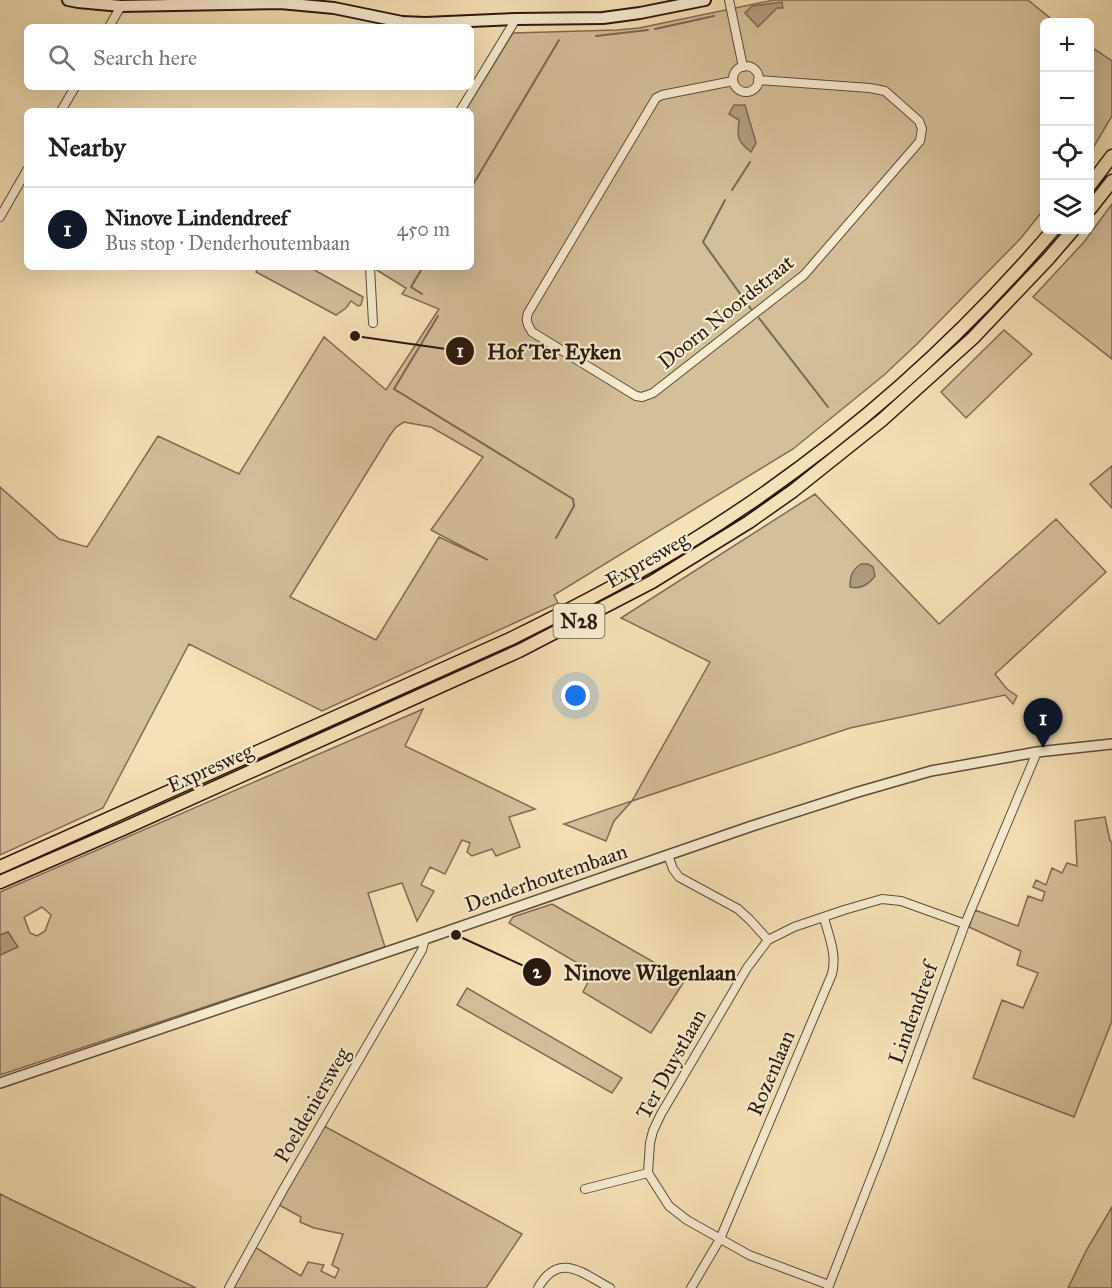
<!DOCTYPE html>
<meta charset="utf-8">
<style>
body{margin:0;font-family:"IM FELL Great Primer",serif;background:#f6f6f6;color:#222}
.controls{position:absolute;right:18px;top:18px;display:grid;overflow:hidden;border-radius:9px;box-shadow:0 6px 24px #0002}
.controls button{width:54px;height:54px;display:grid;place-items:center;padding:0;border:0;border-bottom:2px solid #e0e0e0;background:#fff;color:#222;font:30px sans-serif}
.you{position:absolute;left:576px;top:696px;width:21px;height:21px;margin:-15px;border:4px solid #fff;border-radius:50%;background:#1a73e8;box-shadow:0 0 0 9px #1a73e833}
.badge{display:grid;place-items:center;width:39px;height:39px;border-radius:50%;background:#111827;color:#fff;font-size:20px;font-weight:700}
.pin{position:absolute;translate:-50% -50px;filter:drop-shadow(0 2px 3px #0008)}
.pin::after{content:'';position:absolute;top:32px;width:21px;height:18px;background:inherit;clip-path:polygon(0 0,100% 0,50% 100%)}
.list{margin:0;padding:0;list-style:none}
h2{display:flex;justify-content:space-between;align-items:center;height:78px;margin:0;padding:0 24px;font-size:26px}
h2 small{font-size:20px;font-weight:400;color:#767676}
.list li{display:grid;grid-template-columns:39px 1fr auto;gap:18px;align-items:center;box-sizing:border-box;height:84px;padding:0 24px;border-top:2px solid #e0e0e0}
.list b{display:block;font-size:22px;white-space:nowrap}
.list p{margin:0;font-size:20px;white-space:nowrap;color:#767676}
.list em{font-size:20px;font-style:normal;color:#767676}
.icon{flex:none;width:33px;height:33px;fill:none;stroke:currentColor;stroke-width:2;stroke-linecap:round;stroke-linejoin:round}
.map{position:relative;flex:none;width:1112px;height:1288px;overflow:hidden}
.search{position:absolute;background:#fff;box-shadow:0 6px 24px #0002;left:24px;top:24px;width:450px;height:66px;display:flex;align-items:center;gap:15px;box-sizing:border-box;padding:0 21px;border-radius:9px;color:#767676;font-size:22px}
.panel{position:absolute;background:#fff;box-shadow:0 6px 24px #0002;left:24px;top:108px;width:450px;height:162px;border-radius:9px}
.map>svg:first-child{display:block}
.green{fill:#d3bf9a;stroke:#7f6b54;stroke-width:1.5;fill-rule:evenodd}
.water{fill:#b09c7d;stroke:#7b6750;stroke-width:1.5}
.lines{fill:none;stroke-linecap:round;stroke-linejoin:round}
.stream{stroke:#7b6750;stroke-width:2}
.minor-casing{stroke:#5e4a38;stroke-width:10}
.tertiary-casing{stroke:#5e4a38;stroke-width:12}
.secondary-casing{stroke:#2b170d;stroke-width:14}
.trunk-casing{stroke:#2b170d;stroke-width:15}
.minor{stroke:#f8ecd0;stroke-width:8}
.tertiary{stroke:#f8ecd0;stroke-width:9}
.secondary{stroke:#f8ecd0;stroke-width:10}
.trunk{stroke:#f5e1b7;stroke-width:12}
.labels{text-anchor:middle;stroke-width:4.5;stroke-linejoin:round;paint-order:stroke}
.shield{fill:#f8ecd0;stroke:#685748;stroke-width:1.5}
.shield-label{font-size:20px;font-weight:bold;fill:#2b170d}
.street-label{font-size:21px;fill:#2b170d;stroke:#f8ecd0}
.leader{fill:none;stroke:#2b170d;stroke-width:2}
.callout-dot{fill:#2b170d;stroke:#f8ecd0;stroke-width:2}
.mark-label{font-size:18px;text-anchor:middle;font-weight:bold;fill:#fff}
.callout-label{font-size:22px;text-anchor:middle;font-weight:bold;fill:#2b170d;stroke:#f8ecd0;stroke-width:4.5;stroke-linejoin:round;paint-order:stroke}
</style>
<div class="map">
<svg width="1112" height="1288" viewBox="0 0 1112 1288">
<rect width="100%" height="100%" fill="#f5e1b7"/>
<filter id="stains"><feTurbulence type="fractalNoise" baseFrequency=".00333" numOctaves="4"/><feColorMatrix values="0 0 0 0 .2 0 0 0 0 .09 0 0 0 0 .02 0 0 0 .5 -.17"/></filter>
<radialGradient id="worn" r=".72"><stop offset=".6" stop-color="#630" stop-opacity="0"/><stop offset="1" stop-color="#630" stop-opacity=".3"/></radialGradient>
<path class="green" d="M 774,0 L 1028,0 L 1055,22 L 1044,22 L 1044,209 L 1021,238 L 917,344 L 884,375 L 793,449 L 554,595 L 558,603 L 322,711 L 189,644 L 103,808 L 0,855 L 0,487 L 59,539 L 87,547 L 158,436 L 239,474 L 324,337 L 386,390 L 439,309 L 402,294 L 406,288 L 375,269 L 375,267 L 471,267 L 471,111 L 465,111 L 513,33 L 617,30 L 639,28 ZM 404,422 L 431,427 L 483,457 L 431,530 L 488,560 L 439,537 L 376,640 L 290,597 L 390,435 L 396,427 Z
M 1090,46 L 1112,61 L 1112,116 L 1090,153 Z
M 1112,204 L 1112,359 L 1033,297 L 1084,242 Z
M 259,267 L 309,267 L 363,297 L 361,305 L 358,306 L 351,301 L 346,308 L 336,315 L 256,272 Z
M 1004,330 L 1032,354 L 966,418 L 941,392 Z
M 1112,466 L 1112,508 L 1090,484 Z
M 815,494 L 939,624 L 1056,519 L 1106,572 L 995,674 L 1007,689 L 1017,696 L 1013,704 L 1005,695 L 850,728 L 632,801 L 614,821 L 606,841 L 564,824 L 632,801 L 710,662 L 621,618 Z
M 423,709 L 405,746 L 535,809 L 509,817 L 520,847 L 496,856 L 492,849 L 472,856 L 467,852 L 470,843 L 462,840 L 445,874 L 430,867 L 421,885 L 434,891 L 417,921 L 402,883 L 368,893 L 385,947 L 0,1075 L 0,955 L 17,947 L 8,932 L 0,935 L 0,892 ZM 42,907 L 51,915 L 45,931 L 37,936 L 30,933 L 24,917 Z
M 1105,817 L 1110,841 L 1112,842 L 1112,1021 L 1074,1117 L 973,1078 L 1002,1000 L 1023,1008 L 1038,973 L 1017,965 L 1021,951 L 969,927 L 975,910 L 1018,926 L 1028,896 L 1042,901 L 1045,892 L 1033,887 L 1036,880 L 1046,885 L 1052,868 L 1062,873 L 1067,863 L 1077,866 L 1075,821 Z
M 552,904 L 685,980 L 651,1033 L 583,992 L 593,972 L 509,923 L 513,917 Z
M 467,988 L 622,1078 L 612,1093 L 457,1005 Z
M 324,1126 L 522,1234 L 486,1288 L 232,1288 L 255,1247 L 301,1276 L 308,1262 L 324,1265 L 321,1271 L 335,1278 L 339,1269 L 332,1265 L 343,1234 L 314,1228 L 300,1222 L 301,1217 L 279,1205 Z
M 0,1194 L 12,1200 L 196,1288 L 0,1288 Z
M 1112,1207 L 1112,1288 L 1068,1288 L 1087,1249 Z"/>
<path class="water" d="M 782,2 L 783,8 L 777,8 L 758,27 L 745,13 L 752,6 Z
M 734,105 L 745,105 L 756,143 L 751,152 C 737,141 737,137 739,120 L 729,114 Z
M 861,564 L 868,564 L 873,567 L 875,576 C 869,584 861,590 850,587 C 850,576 852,570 861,564 Z
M 8,932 L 18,947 L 0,955 L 0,935 Z"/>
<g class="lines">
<path class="stream" d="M 655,29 L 714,16
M 596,36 L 648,30
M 471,188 L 559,40
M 732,190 L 750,162
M 725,200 L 703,242 L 751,309
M 422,294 L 411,287 L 423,267
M 438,316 L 394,389 L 573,499 L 574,506 L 556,538
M 759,318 L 828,407"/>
<defs>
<path id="minor" d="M 729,0 L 743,67
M 109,27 L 121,6
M733 79a13 13 0 1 1 26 0a13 13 0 1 1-26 0Z
M 733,81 L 662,95 L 656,98 L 528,313 C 525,321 528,325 532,332 L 636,396 L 642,397 L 653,393 L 804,275 L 920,141 L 922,129 L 919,121 L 885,91 L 870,88 L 758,80
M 61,111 L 75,87
M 460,111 L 516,19
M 0,217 L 27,170
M 370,267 L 373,323
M 668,855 L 673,869 L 679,877 L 738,909 L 750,920 L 768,940
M 585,1189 L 648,1173
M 829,1285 L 749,1255 L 687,1220 L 669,1206 L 648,1173 L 650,1143 L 653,1131 L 661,1114 L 747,968 L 768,940 L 794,927 L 844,910 L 882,899 L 901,901 L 965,924
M 229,1288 L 283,1190 L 400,989 L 422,950 L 425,939
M 538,1288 C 559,1251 582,1273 610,1288
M 691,1288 L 720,1239 L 832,974 C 837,954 829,937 824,918
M 828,1288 L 882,1150 L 965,924 L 1037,752"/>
<path id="tertiary" d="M 0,1083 L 425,939 L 752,826 L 858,792 L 931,771 L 1037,752 L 1112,744"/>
<path id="secondary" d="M 68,0 L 78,2 L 121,6 L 280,3 L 334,8 L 402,22 L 425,23 L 516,19 L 603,18 L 640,13 L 705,0"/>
<path id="trunk" d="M 1090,185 L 1112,156
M 1090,209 L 1112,181
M 0,867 L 510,639 C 571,609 632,578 690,542 C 826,458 949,352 1053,230
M 0,882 L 125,828 L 519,651 L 652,582 L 749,522 L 793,491 L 882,420 L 973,338 L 1048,259 L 1073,230"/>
</defs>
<use href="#minor" class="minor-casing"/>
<use href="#tertiary" class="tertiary-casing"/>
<use href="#secondary" class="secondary-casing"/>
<use href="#trunk" class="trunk-casing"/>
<use href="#minor" class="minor"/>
<use href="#tertiary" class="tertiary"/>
<use href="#secondary" class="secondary"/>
<use href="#trunk" class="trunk"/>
</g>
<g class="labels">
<rect class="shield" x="553.5" y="604" width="51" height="34" rx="4.5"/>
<g class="shield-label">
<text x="579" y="628">N28</text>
</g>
<g class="street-label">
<text transform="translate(726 312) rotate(-39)" y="7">Doorn Noordstraat</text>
<text transform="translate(647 560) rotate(-30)" y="7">Expresweg</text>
<text transform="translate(210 768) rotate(-24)" y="7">Expresweg</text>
<text transform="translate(546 878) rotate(-19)" y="7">Denderhoutembaan</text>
<text transform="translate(913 1013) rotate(-70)" y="7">Lindendreef</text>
<text transform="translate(671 1064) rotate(-61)" y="7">Ter Duystlaan</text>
<text transform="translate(771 1073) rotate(-67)" y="7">Rozenlaan</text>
<text transform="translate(312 1105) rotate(-60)" y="7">Poeldeniersweg</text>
</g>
</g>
<path class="leader" d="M355 336L460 351M456 935L537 972"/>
<g class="callout-dot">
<circle cx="355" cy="336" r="6"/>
<circle cx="456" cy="935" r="6"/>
<circle cx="460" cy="351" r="15"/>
<circle cx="537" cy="972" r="15"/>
</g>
<g class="mark-label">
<text x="460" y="357">1</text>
<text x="537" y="978">2</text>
</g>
<g class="callout-label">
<text x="554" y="359">Hof Ter Eyken</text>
<text x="650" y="980">Ninove Wilgenlaan</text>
</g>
<rect width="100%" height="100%" filter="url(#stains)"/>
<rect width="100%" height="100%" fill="url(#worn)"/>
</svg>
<div class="controls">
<button>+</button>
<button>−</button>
<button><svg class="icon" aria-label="locate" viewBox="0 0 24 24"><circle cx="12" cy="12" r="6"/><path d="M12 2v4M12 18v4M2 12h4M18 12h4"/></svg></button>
<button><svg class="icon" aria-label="layers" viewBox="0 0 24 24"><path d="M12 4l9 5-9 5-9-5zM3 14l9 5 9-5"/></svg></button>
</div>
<div class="you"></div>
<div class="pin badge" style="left:1043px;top:748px">1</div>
<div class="search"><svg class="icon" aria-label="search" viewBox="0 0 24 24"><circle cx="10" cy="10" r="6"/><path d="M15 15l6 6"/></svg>Search here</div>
<section class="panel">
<h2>Nearby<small></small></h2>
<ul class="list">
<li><span class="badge">1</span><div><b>Ninove Lindendreef</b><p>Bus stop · Denderhoutembaan</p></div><em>450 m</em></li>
</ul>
</section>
</div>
